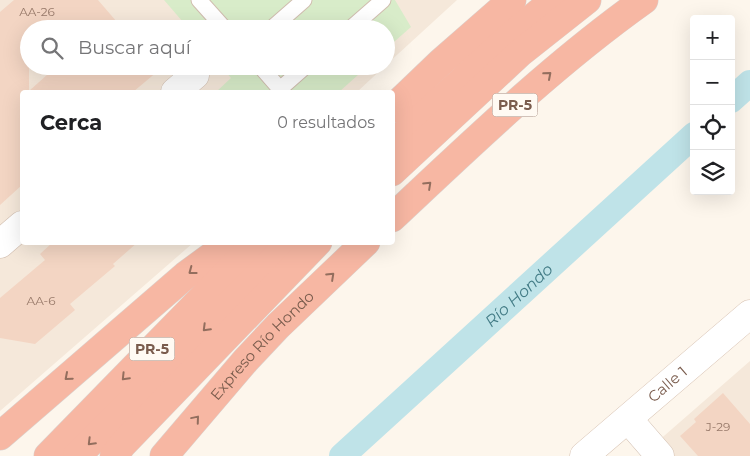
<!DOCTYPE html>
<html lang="es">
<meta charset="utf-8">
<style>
body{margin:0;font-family:Montserrat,sans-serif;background:#f2f2f2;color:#202124}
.controls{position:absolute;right:15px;top:15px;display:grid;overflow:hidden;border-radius:5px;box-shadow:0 5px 20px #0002}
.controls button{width:45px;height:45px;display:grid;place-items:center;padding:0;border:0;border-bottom:1px solid #e0e0e0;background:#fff;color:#202124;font:25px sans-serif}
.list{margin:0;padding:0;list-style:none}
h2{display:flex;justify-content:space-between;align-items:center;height:65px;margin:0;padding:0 20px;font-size:21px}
h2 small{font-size:16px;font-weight:400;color:#757577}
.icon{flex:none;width:28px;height:28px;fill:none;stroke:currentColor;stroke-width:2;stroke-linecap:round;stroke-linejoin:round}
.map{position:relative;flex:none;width:750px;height:456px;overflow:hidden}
.search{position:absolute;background:#fff;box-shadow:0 5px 20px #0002;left:20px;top:20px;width:375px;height:55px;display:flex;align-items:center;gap:12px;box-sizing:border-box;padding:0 18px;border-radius:28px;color:#757577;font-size:19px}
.panel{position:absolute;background:#fff;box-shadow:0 5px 20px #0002;left:20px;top:90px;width:375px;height:155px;border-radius:5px}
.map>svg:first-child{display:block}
.residential{fill:#f5e8da}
.green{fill:#d8ecc9}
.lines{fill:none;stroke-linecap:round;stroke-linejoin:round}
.canal{stroke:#bfe3e8;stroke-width:26}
.building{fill:#f3d5c3}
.lane-casing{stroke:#d1beb0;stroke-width:17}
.street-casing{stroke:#d1beb0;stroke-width:29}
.secondary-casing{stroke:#d6c0b0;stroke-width:29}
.highway-casing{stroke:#dad1cd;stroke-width:29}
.lane{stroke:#fff;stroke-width:15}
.street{stroke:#fff;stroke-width:28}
.secondary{stroke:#fff;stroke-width:28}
.highway{stroke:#f7b7a3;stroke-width:28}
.oneway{stroke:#936e5e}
.labels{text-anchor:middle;stroke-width:4;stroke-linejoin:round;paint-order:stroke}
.number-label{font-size:12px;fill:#987a6a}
.shield{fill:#fffaf3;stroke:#a28b7f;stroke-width:1}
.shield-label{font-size:14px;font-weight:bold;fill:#7a5c4d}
.street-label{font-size:15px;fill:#7a5c4d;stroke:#fffaf3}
.water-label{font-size:16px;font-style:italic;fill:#437c86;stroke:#fffaf3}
</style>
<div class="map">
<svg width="750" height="456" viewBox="0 0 750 456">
<rect width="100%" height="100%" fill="#fdf6ec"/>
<path class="residential" d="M 0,0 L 457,0 L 386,65 L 386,29 L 29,29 L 29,66 L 385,66 L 357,92 L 22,92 L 22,242 L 193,243 L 0,411 Z
M 750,361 L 750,456 L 641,456 Z"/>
<path class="green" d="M 164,0 L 395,0 L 411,27 L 386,49 L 386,29 L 189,29 Z
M 221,66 L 368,66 L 339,92 L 216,92 L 231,78 Z"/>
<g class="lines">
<g class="canal">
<path d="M 731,100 L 750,83"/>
<path id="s1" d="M 342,456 L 694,135"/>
</g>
</g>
<path class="building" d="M 14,0 L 98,0 L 123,29 L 29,29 L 29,91 L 57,66 L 164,66 L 133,92 L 22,92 L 22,185 L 0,205 L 0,12 Z
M 53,242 L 138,242 L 113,264 L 115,266 L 70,304 L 75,310 L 35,344 L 0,338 L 0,298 L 45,260 L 40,254 Z
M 723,393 L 750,424 L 750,456 L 698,456 L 680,436 L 696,422 L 694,419 Z"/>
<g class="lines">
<defs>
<path id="lane" d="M 199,0 L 225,29
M 271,29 L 304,0
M 350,29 L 383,0
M 260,66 L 280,89 L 306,66"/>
<path id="street" d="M 175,92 L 195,75
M 0,244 L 22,225
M 628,419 L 660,456"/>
<g id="secondary">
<path id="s2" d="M 584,456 L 750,314"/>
</g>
<g id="highway">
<path d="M 392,109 L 440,63 L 512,0"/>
<path d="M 392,145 L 506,40 L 554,0"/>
<path d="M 392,172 L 520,53 L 587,0"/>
<path d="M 392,218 C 473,142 554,64 644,0"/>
<path d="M 0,436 L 186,275 L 231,242"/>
<path d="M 48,456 L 257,242"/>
<path d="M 77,456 L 291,242"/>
<path d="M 114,456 L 122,445 L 318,242"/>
<path id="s3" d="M 164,456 L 246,360 L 278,326 L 366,242"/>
</g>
</defs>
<use href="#lane" class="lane-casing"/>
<use href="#street" class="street-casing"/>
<use href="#secondary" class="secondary-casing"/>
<use href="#highway" class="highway-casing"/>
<use href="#lane" class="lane"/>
<use href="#street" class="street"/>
<use href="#secondary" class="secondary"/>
<use href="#highway" class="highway"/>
</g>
<defs><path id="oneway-chevron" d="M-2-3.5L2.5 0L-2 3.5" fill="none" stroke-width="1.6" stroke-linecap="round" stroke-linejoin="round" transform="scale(1.25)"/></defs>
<g class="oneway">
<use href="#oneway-chevron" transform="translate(548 75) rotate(-41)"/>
<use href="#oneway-chevron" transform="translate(428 185) rotate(-43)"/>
<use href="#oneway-chevron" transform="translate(192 271) rotate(143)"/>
<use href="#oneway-chevron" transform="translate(331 276) rotate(-43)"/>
<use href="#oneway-chevron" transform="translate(206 328) rotate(135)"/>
<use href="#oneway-chevron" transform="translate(68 377) rotate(139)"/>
<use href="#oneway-chevron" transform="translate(125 377) rotate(134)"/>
<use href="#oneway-chevron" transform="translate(196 419) rotate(-50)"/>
<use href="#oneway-chevron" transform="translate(91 442) rotate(135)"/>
</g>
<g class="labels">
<g class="number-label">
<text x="37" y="16">AA-26</text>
<text x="41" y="305">AA-6</text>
<text x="718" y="431">J-29</text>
</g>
<g class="shield">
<rect x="492.5" y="93.5" width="45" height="23" rx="4"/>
<rect x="129.5" y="337.5" width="45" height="23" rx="4"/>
</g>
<g class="shield-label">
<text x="515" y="110">PR-5</text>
<text x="152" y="354">PR-5</text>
</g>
<g class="street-label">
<text dy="5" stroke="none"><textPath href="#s3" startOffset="148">Expreso Río Hondo</textPath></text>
<text dy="5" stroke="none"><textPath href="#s2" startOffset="110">Calle 1</textPath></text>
</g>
<g class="water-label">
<text dy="6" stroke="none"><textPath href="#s1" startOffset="239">Río Hondo</textPath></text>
</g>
</g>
</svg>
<div class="controls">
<button>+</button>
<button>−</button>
<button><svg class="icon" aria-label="locate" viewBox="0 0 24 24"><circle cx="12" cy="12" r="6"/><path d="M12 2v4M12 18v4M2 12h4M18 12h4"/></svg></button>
<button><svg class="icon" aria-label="layers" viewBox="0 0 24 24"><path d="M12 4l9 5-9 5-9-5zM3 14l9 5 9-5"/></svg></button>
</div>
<div class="search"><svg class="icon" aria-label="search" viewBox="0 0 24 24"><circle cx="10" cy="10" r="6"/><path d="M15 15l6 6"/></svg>Buscar aquí</div>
<section class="panel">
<h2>Cerca<small>0 resultados</small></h2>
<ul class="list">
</ul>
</section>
</div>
